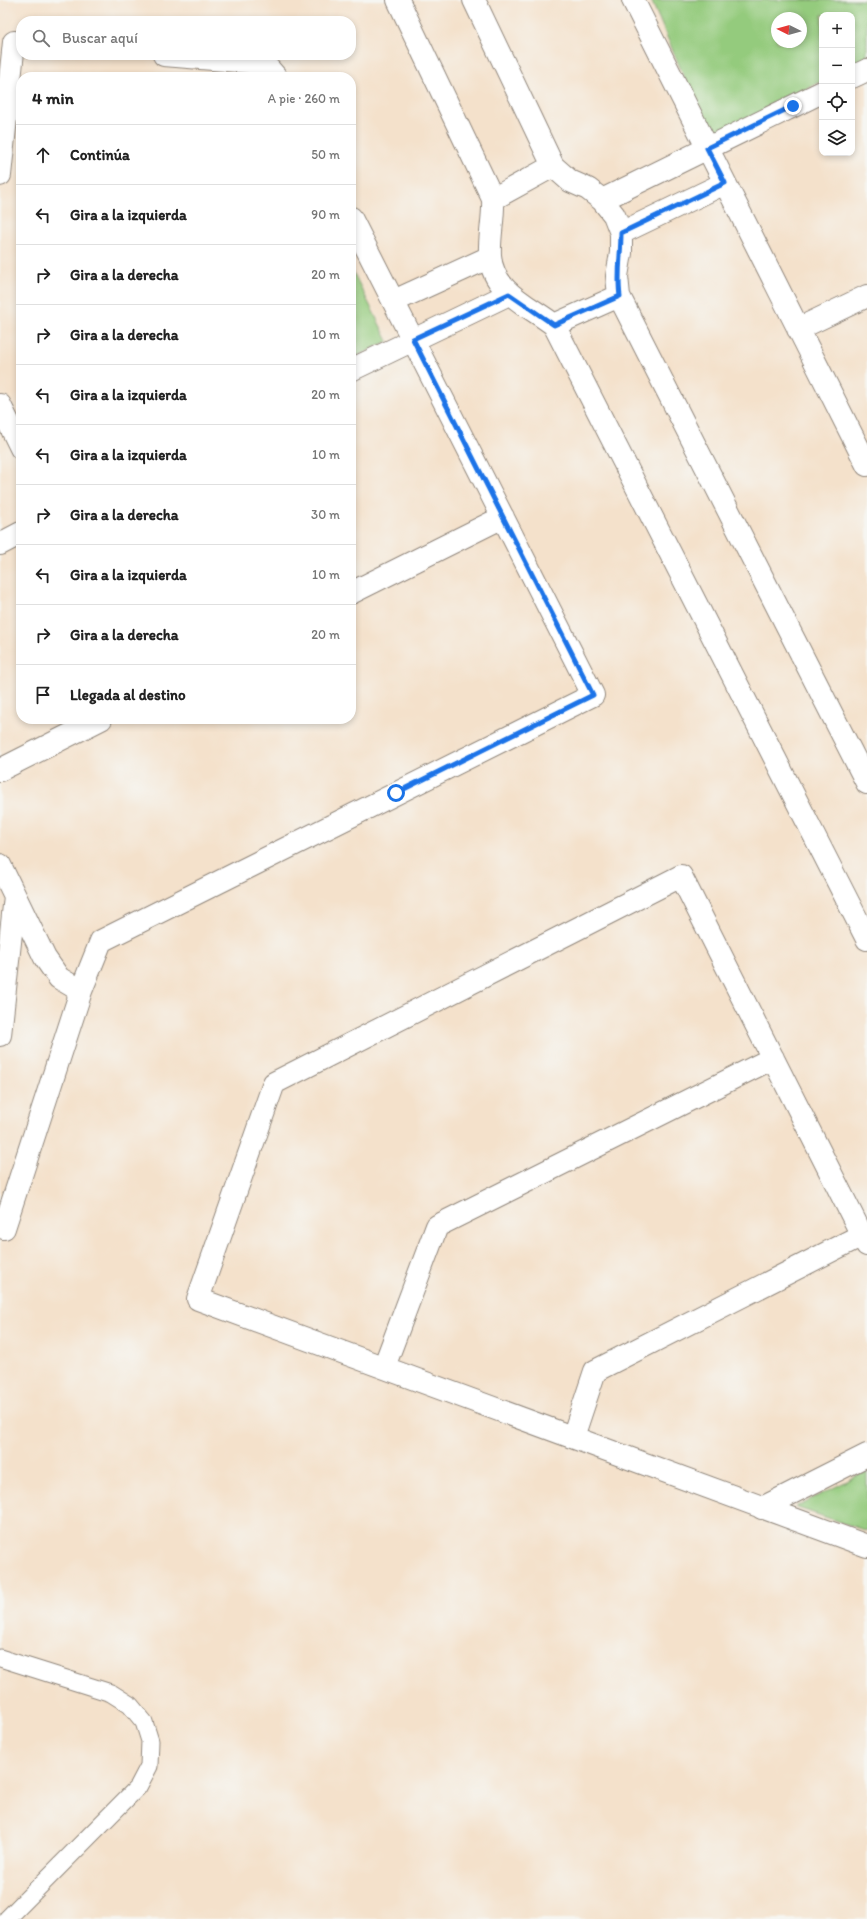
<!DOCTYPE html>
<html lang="es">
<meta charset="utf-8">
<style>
body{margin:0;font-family:Itim,sans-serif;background:#f2f2f2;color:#222}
.controls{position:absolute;right:12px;top:12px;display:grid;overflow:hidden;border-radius:8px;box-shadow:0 2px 6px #0003}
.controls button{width:36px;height:36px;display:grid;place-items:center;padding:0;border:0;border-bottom:1px solid #e0e0e0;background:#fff;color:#222;font:20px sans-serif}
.compass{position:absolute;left:771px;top:12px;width:36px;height:36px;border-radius:50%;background:#fff;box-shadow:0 2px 6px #0003;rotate:275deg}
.stop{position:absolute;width:12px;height:12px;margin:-9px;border:3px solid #1a73e8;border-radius:50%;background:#fff}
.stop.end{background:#1a73e8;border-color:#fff;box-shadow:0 1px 4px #0008}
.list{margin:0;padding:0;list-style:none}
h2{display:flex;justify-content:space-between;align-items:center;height:52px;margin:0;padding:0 16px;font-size:17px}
h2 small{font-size:13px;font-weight:400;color:#767676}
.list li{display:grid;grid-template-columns:26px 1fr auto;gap:12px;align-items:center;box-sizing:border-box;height:60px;padding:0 16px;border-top:1px solid #e0e0e0}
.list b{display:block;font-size:15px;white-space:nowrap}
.list em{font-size:13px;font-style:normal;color:#767676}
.icon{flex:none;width:22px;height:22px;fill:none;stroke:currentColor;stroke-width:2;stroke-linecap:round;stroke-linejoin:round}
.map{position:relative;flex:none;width:867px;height:1919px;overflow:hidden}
.search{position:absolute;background:#fff;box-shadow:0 2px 6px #0003;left:16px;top:16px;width:340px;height:44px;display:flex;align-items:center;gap:10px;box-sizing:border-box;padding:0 14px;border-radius:16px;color:#767676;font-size:15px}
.panel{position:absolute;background:#fff;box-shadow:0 2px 6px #0003;left:16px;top:72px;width:340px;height:652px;border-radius:16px}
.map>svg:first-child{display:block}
.green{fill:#94cb7d;stroke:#607b54;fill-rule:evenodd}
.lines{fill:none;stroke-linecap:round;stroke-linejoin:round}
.lane-casing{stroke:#90867b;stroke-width:19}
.street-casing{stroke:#90867b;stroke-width:24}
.lane{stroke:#fff;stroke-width:17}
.street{stroke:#fff;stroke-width:22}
.route{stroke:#1a73e8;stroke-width:5}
</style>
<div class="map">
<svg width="867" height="1919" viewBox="0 0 867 1919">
<rect width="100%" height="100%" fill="#f6f6f2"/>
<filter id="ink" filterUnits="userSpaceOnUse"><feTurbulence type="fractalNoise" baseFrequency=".025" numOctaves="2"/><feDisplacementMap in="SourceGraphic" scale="8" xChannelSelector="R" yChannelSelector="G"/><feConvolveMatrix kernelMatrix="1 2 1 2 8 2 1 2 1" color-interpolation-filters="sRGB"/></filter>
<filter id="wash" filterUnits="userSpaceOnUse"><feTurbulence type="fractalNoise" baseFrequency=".012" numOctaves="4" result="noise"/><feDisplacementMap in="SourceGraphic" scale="16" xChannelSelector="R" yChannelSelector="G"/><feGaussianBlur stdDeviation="0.9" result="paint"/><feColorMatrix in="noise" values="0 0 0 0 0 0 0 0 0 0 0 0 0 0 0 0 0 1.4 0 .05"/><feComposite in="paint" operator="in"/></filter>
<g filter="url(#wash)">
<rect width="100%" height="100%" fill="#f4e1cb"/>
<path class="green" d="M 651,0 L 867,0 L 867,58 L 852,66 L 852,15 L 822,15 L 822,81 L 710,137 ZM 777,18 L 801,18 L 801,42 L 777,42 Z
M 351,268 L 388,341 L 351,359 Z
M 867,1471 L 867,1531 L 795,1507 Z"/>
</g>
<g filter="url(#ink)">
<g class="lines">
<defs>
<path id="lane" d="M 0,1658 L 111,1693 L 130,1705 L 144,1722 L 150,1741 L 149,1766 L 138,1787 L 7,1919"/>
<path id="street" d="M 398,0 L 493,199 C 494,218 489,236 490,255 C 492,292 530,306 554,325 L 867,939
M 474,0 L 553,166 L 570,181 L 588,189 L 602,200 L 614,215 L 621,233 L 621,253 L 617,276 L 619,296 L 867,783
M 633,0 L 867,465
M 164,55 L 250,62 L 269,69 L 276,77
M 852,77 L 867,70
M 0,175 L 14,42
M 493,199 L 553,166
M 602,200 L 822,92
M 621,233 L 725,183
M 394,301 L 490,257
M 554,325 L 619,296
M 798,329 L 867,296
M 351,370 L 509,294
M 0,405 L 21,448
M 0,544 L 21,533
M 351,593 L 503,517
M 0,770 L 101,719
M 0,865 L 45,958 L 59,978 L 81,991
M 0,1035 L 15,896
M 4,1228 L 81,991 L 101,941 L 593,695 L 351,218
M 867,1245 L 681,876 L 274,1083 L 198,1299 L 867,1546
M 384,1367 L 437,1226 L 773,1058
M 573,1437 L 595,1371 L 862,1235
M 762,1508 L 867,1455"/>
</defs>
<use href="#lane" class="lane-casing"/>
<use href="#street" class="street-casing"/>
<use href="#lane" class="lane"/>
<use href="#street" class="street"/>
</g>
</g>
<g class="lines" filter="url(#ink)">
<path class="route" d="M 396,793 L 593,695 L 413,339 L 509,294 L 554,325 L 620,296 C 617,275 621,254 621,233 L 725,183 L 707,148 L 793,106"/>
</g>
</svg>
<div class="controls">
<button>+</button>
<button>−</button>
<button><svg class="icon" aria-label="locate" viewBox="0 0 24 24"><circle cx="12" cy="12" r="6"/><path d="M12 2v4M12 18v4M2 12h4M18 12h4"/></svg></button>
<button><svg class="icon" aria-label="layers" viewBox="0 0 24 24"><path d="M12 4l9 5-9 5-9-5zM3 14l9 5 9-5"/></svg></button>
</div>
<svg class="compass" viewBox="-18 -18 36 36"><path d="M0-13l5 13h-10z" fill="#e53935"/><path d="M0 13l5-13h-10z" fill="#767676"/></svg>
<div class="stop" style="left:396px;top:793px"></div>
<div class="stop end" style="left:793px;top:106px"></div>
<div class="search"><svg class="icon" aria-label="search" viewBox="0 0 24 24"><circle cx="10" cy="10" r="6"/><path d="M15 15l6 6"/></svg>Buscar aquí</div>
<section class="panel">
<h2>4 min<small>A pie · 260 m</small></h2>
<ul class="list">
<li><svg class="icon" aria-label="ahead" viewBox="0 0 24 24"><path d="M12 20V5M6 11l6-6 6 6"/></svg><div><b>Continúa</b></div><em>50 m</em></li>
<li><svg class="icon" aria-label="left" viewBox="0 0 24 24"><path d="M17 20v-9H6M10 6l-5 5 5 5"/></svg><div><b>Gira a la izquierda</b></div><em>90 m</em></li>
<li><svg class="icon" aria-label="right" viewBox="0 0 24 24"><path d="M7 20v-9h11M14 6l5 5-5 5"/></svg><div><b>Gira a la derecha</b></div><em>20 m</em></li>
<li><svg class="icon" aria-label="right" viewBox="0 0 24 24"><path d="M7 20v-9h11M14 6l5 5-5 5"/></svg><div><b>Gira a la derecha</b></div><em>10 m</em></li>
<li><svg class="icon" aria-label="left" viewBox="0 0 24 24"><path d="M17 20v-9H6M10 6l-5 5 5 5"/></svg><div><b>Gira a la izquierda</b></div><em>20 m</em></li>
<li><svg class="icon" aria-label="left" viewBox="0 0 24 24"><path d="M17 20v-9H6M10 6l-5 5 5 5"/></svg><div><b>Gira a la izquierda</b></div><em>10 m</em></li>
<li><svg class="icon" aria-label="right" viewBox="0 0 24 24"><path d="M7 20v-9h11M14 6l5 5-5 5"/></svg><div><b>Gira a la derecha</b></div><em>30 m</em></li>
<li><svg class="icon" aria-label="left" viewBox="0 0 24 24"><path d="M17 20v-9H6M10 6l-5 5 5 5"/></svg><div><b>Gira a la izquierda</b></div><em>10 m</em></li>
<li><svg class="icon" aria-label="right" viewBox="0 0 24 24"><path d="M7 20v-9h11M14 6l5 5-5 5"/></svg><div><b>Gira a la derecha</b></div><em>20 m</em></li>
<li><svg class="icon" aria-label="arrive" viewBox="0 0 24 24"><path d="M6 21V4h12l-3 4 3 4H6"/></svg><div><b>Llegada al destino</b></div></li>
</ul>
</section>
</div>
